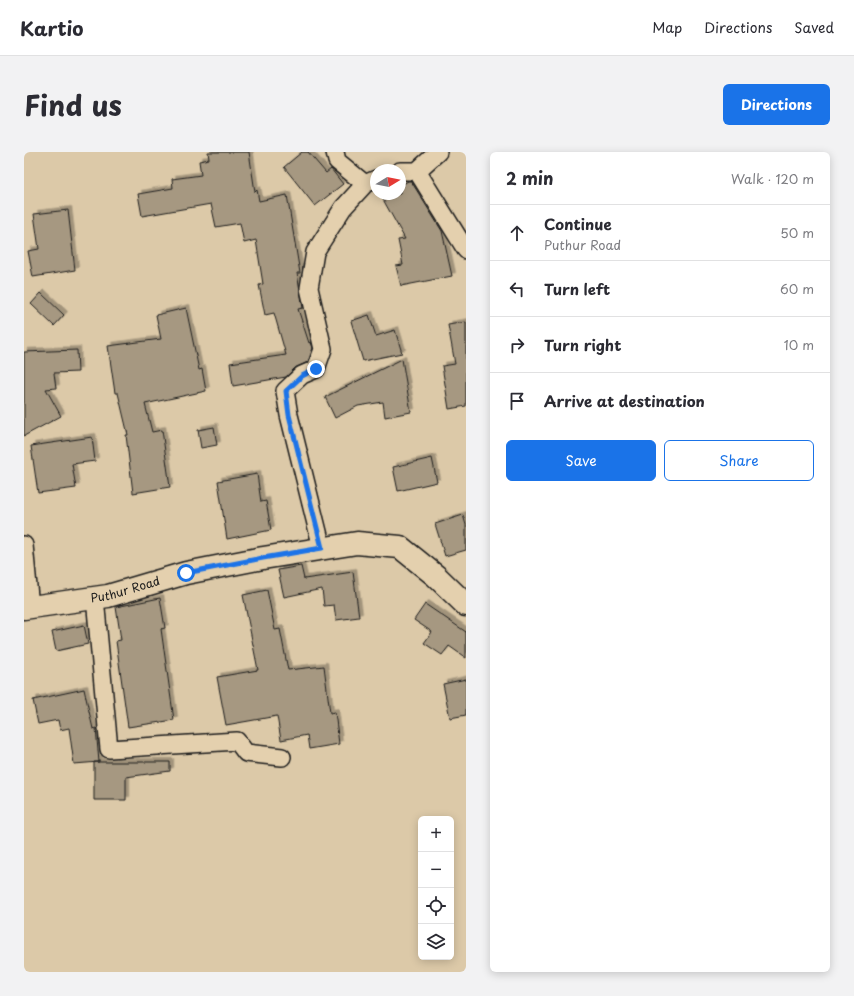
<!DOCTYPE html>
<meta charset="utf-8">
<style>
body{margin:0;font-family:"Playpen Sans",sans-serif;background:#f2f2f3;color:#2b2b33}
.controls{position:absolute;right:12px;bottom:12px;display:grid;overflow:hidden;border-radius:6px;box-shadow:0 2px 10px #0003}
.controls button{width:36px;height:36px;display:grid;place-items:center;padding:0;border:0;border-bottom:1px solid #e1e1e2;background:#fff;color:#2b2b33;font:20px sans-serif}
.compass{position:absolute;left:346px;top:12px;width:36px;height:36px;border-radius:50%;background:#fff;box-shadow:0 2px 10px #0003;rotate:80deg}
.stop{position:absolute;width:12px;height:12px;margin:-9px;border:3px solid #1a73e8;border-radius:50%;background:#fff}
.stop.end{background:#1a73e8;border-color:#fff;box-shadow:0 1px 4px #0008}
.list{margin:0;padding:0;list-style:none}
h2{display:flex;justify-content:space-between;align-items:center;height:52px;margin:0;padding:0 16px;font-size:17px}
h2 small{font-size:13px;font-weight:400;color:#7c7c81}
.list li{display:grid;grid-template-columns:26px 1fr auto;gap:12px;align-items:center;box-sizing:border-box;height:56px;padding:0 16px;border-top:1px solid #e1e1e2}
.list b{display:block;font-size:15px;white-space:nowrap}
.list p{margin:0;font-size:13px;white-space:nowrap;color:#7c7c81}
.list em{font-size:13px;font-style:normal;color:#7c7c81}
.actions{display:flex;gap:8px;padding:12px 16px}
.actions a{flex:1;padding:9px 0;border:1px solid #1a73e8;border-radius:6px;text-align:center;font-size:14px;color:#1a73e8}
.actions .main{background:#1a73e8;color:#fff}
.icon{flex:none;width:22px;height:22px;fill:none;stroke:currentColor;stroke-width:2;stroke-linecap:round;stroke-linejoin:round}
.map{position:relative;flex:none;width:442px;height:820px;overflow:hidden;border-radius:6px}
header{display:flex;align-items:center;gap:24px;box-sizing:border-box;height:56px;padding:0 20px;background:#fff;border-bottom:1px solid #e1e1e2}
header strong{font-size:19px}
nav{display:flex;gap:22px;margin-inline-start:auto;font-size:14px}
.intro{display:flex;align-items:center;justify-content:space-between;box-sizing:border-box;height:96px;padding:0 24px}
h1{margin:0;font-size:28px}
.button{padding:10px 18px;border-radius:6px;background:#1a73e8;color:#fff;font-size:14px;font-weight:700}
main{display:flex;gap:24px;padding:0 24px}
aside{flex:1;background:#fff;border-radius:6px;box-shadow:0 2px 10px #0003}
.map>svg:first-child{display:block}
.building{fill:#a69881;stroke:#1c1c1c;filter:url(#shadow)}
.lines{fill:none;stroke-linecap:round;stroke-linejoin:round}
.street-casing{stroke:#1c1c1c;stroke-width:20}
.secondary-casing{stroke:#1c1c1c;stroke-width:25}
.street{stroke:#e4d0ae;stroke-width:17}
.secondary{stroke:#e4d0ae;stroke-width:22}
.route{stroke:#1a73e8;stroke-width:5}
.labels{text-anchor:middle;stroke-width:3.5;stroke-linejoin:round;paint-order:stroke}
.street-label{font-size:12px;fill:#1c1c1c;stroke:#e4d0ae}
</style>
<header>
<strong>Kartio</strong>
<nav><a>Map</a><a>Directions</a><a>Saved</a></nav>
</header>
<div class="intro"><h1>Find us</h1><a class="button">Directions</a></div>
<main>
<div class="map">
<svg width="442" height="820" viewBox="0 0 442 820">
<defs>
<filter id="shadow"><feDropShadow dx="3.5" dy="-3.5" stdDeviation="0" flood-color="#0004"/></filter>
</defs>
<rect width="100%" height="100%" fill="#dcc9a8"/>
<filter id="ink" filterUnits="userSpaceOnUse"><feTurbulence type="fractalNoise" baseFrequency=".025" numOctaves="2"/><feDisplacementMap in="SourceGraphic" scale="8" xChannelSelector="R" yChannelSelector="G"/><feConvolveMatrix kernelMatrix="1 2 1 2 8 2 1 2 1" color-interpolation-filters="sRGB"/></filter>
<g filter="url(#ink)">
<path class="building" d="M 184,0 L 225,0 L 231,40 L 233,38 L 235,49 L 263,43 L 276,121 L 273,121 L 279,156 L 274,157 L 285,191 L 287,190 L 289,196 L 284,210 L 271,216 L 262,225 L 209,234 L 206,211 L 262,203 L 250,161 L 241,163 L 235,133 L 239,132 L 232,88 L 220,91 L 216,71 L 192,75 L 187,52 L 118,64 L 114,42 L 149,36 L 148,27 L 177,23 L 175,9 L 185,7 Z
M 278,0 L 284,0 L 302,21 L 307,17 L 319,32 L 291,54 L 260,15 Z
M 384,29 L 387,29 L 418,79 L 428,124 L 377,134 L 372,114 L 379,113 L 374,88 L 381,87 L 356,42 L 376,42 L 376,34 Z
M 44,58 L 51,118 L 9,125 L 4,99 L 15,97 L 10,62 Z
M 17,141 L 40,163 L 30,174 L 7,152 Z
M 162,156 L 175,218 L 178,217 L 182,239 L 121,252 L 128,280 L 138,278 L 146,335 L 109,341 L 102,283 L 104,283 L 94,241 L 91,241 L 84,194 L 137,187 L 132,163 Z
M 345,163 L 352,184 L 371,178 L 378,201 L 339,209 L 327,169 Z
M 442,170 L 442,254 L 425,257 L 418,214 L 431,212 L 424,173 Z
M 53,198 L 54,220 L 30,221 L 32,236 L 22,237 L 37,264 L 0,284 L 0,200 Z
M 378,207 L 387,260 L 361,265 L 359,250 L 334,254 L 311,266 L 301,245 Z
M 190,275 L 193,293 L 177,296 L 174,278 Z
M 68,285 L 71,309 L 48,312 L 52,336 L 14,341 L 7,294 Z
M 408,306 L 413,330 L 374,339 L 369,315 Z
M 233,322 L 237,350 L 242,349 L 247,378 L 203,387 L 194,329 Z
M 439,363 L 442,373 L 442,398 L 421,404 L 411,372 Z
M 277,414 L 280,427 L 329,420 L 335,465 L 312,468 L 310,453 L 300,454 L 298,437 L 260,445 L 254,418 Z
M 243,438 L 251,478 L 256,477 L 264,518 L 300,514 L 306,561 L 311,560 L 315,592 L 285,597 L 283,583 L 257,588 L 253,564 L 202,573 L 193,525 L 234,518 L 219,443 Z
M 136,446 L 141,476 L 137,477 L 150,568 L 104,575 L 92,489 L 97,488 L 92,455 Z
M 401,452 L 442,480 L 442,506 L 425,494 L 418,503 L 400,491 L 408,480 L 390,468 Z
M 60,473 L 64,492 L 32,499 L 28,480 Z
M 442,527 L 442,563 L 426,566 L 419,532 Z
M 60,537 L 69,577 L 72,576 L 75,610 L 50,612 L 45,576 L 36,578 L 34,568 L 14,572 L 9,548 Z
M 70,610 L 146,610 L 146,619 L 102,625 L 102,648 L 70,648 Z"/>
<g class="lines">
<defs>
<path id="street" d="M 311,0 L 313,9 L 341,32
M 414,0 L 393,19 L 442,98
M 376,19 L 393,19
M 0,393 L 6,455
M 298,396 L 265,263 L 261,239 L 278,223 L 292,217 L 299,197 L 285,136 L 291,100 L 319,56 L 341,32 L 352,27
M 71,446 L 85,597 L 213,589 L 222,601 L 258,605"/>
<g id="secondary">
<path id="s1" d="M 0,456 L 84,444 L 162,421 L 239,406 L 333,391 L 376,395 L 412,424 L 442,453"/>
</g>
</defs>
<use href="#street" class="street-casing"/>
<use href="#secondary" class="secondary-casing"/>
<use href="#street" class="street"/>
<use href="#secondary" class="secondary"/>
</g>
</g>
<g class="lines" filter="url(#ink)">
<path class="route" d="M 162,421 L 239,406 L 298,396 L 265,263 L 262,239 L 278,224 L 292,217"/>
</g>
<g class="labels">
<g class="street-label">
<text dy="4" stroke="none"><textPath href="#s1" startOffset="103">Puthur Road</textPath></text>
</g>
</g>
</svg>
<div class="controls">
<button>+</button>
<button>−</button>
<button><svg class="icon" aria-label="locate" viewBox="0 0 24 24"><circle cx="12" cy="12" r="6"/><path d="M12 2v4M12 18v4M2 12h4M18 12h4"/></svg></button>
<button><svg class="icon" aria-label="layers" viewBox="0 0 24 24"><path d="M12 4l9 5-9 5-9-5zM3 14l9 5 9-5"/></svg></button>
</div>
<svg class="compass" viewBox="-18 -18 36 36"><path d="M0-13l5 13h-10z" fill="#e53935"/><path d="M0 13l5-13h-10z" fill="#7c7c81"/></svg>
<div class="stop" style="left:162px;top:421px"></div>
<div class="stop end" style="left:292px;top:217px"></div>
</div>
<aside>
<h2>2 min<small>Walk · 120 m</small></h2>
<ul class="list">
<li><svg class="icon" aria-label="ahead" viewBox="0 0 24 24"><path d="M12 20V5M6 11l6-6 6 6"/></svg><div><b>Continue</b><p>Puthur Road</p></div><em>50 m</em></li>
<li><svg class="icon" aria-label="left" viewBox="0 0 24 24"><path d="M17 20v-9H6M10 6l-5 5 5 5"/></svg><div><b>Turn left</b></div><em>60 m</em></li>
<li><svg class="icon" aria-label="right" viewBox="0 0 24 24"><path d="M7 20v-9h11M14 6l5 5-5 5"/></svg><div><b>Turn right</b></div><em>10 m</em></li>
<li><svg class="icon" aria-label="arrive" viewBox="0 0 24 24"><path d="M6 21V4h12l-3 4 3 4H6"/></svg><div><b>Arrive at destination</b></div></li>
</ul>
<div class="actions"><a class="main">Save</a><a>Share</a></div>
</aside>
</main>
